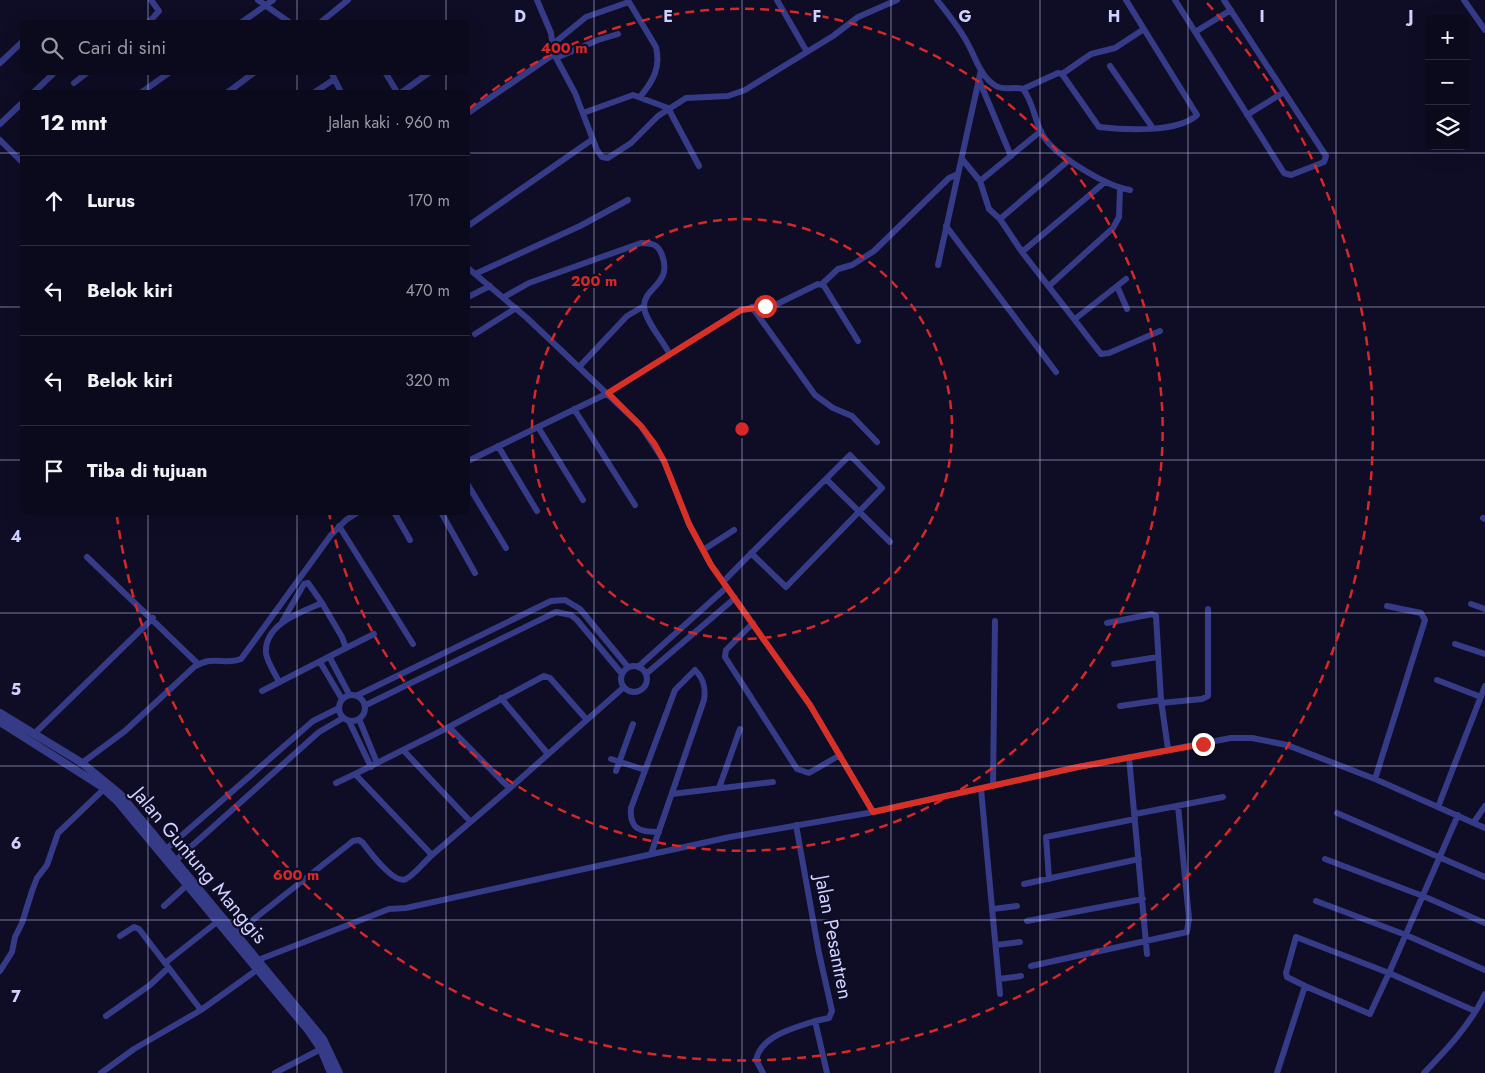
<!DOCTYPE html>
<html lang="id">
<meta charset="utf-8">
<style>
body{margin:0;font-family:Jost,sans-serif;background:#181829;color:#f1f3f6}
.controls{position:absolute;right:15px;top:15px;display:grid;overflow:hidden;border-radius:8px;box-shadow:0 5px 20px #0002}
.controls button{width:45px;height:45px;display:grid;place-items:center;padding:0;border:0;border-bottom:1px solid #2a2b3b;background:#0a0a1c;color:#f1f3f6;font:25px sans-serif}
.stop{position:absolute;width:15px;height:15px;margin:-11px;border:4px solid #d93025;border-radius:50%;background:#fff}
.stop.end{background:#d93025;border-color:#fff;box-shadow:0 1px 5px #0008}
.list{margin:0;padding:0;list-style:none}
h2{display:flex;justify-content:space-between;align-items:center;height:65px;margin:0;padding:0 20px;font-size:21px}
h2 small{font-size:16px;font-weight:400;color:#999aa3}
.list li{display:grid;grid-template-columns:32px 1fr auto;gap:15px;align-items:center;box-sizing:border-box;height:90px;padding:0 20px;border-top:1px solid #2a2b3b}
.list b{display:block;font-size:19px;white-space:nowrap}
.list em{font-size:16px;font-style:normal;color:#999aa3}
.icon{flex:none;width:28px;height:28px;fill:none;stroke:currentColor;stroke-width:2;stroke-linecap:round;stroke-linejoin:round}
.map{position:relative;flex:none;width:1485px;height:1073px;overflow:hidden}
.search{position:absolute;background:#0a0a1c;box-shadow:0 5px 20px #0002;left:20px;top:20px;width:450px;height:55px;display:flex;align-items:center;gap:12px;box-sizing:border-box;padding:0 18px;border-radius:8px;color:#999aa3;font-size:19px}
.panel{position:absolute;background:#0a0a1c;box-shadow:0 5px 20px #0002;left:20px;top:90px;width:450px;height:425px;border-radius:8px}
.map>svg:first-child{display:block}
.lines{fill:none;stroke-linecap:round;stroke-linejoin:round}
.minor{stroke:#353b87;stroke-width:6}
.tertiary{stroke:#353b87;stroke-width:8}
.route{stroke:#d93025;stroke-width:6}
.grid{fill:none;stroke:#d0d1ff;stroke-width:1;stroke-opacity:0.55}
.ring{fill:none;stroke:#d62828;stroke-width:2.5;stroke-dasharray:9 6}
.labels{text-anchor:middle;stroke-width:4.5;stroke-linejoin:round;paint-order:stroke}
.street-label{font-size:20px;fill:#d0d1ff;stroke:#0e0d25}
.grid-label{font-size:16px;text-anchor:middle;font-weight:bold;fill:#d0d1ff;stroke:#0e0d25;stroke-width:4.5;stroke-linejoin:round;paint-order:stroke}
.centre{fill:#d62828;stroke:#0e0d25;stroke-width:2.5}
.ring-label{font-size:15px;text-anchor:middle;font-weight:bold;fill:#d62828;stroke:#0e0d25;stroke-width:4.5;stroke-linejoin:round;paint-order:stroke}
</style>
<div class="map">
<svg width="1485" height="1073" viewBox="0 0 1485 1073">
<rect width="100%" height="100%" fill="#0e0d25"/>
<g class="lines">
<path class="minor" d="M 258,0 L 289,22
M 537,0 L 551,33 L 554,54 L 575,93 L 597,150 L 602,157 L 608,158 L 631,143 L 658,116 L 686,98 L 728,96 L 745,90 L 833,36 L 858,17 L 897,0
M 777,0 L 807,52
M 937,0 C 949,15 962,31 970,48 C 977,62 982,78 996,86 C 1005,91 1014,86 1023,89 C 1033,102 1034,117 1041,132 C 1051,154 1106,186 1130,190
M 1175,0 L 1284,173 L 1291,175 L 1324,162 L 1326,156 L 1224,0
M 1464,0 L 1485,30
M 149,22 L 159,11 L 151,0
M 242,22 L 273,0
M 321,22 L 348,0
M 1195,32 L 1231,10
M 553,44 L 586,17 L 629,2 L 656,47 C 661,68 653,81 640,97
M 556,58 L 598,40 L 618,34
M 0,63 L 22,42
M 1110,66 L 1152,127
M 331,72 L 341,92
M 385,72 L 397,92
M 1062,74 L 1091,54 L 1115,48 L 1144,29
M 979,80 L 1011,156
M 74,83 L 88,72
M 1023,89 L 1058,73 L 1062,74 L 1099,127 C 1124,130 1178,133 1197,115 L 1126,0
M 34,92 L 53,74
M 142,92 L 170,72
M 228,92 L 255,72
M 315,92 L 333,80
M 402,92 L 430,72
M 468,113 L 554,54
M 583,113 L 633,95 L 668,108 L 699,166
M 1247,115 L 1284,92
M 0,124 L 22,103
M 0,140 L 22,162
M 962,159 L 980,181 L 989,209 L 1000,219 L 1022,252 L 1101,354 L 1109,353 L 1160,331
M 980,181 L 1041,131
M 1000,219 L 1069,160
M 468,226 L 593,139
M 946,226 L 1056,372
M 1022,252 L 1105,182
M 938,265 L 981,70
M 468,268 L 527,318 L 641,426 L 664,461 L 689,524 L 711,565 L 810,705 L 873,812
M 475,274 L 580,226 L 628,200
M 822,284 L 838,269 L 852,265 L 874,251 L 949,178 L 958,174
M 1049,286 L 1113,228 L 1119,217 L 1120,189
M 1117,286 L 1127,309
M 468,297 L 490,286
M 504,297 L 529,283 L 641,243 C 652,243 658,244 662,255 C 673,284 644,287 644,306 C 644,319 663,341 669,353
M 752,307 L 815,395 L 833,408 L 852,416 L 877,442
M 1075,319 L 1126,279
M 475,334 L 516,308
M 579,367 L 627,316 L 644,306
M 574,409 L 635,505
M 538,427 L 583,500
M 498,446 L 537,511
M 468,461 L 608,393 L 741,310 L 775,305 L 818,284 L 824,286 L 858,341
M 826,479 L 890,542
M 468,485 L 506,548
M 394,512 L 410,540
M 441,512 L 475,573
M 1483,518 L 1485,519
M 339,526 L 413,644
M 703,550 L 734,530
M 87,557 L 198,664
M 723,582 C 765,539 808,497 850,455 L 882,488 L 786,587 L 751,553
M 1471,604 L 1485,609
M 282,622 L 304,584 L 308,583 L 322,603
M 753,623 L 726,650 L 725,657 L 797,769 L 809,773 L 840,755
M 1107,623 L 1152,614 L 1156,616 L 1161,700 L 1168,749
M 1455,644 L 1485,654
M 346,648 L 374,634
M 330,658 L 349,694
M 320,662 L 342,699
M 1114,664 L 1158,657
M621 679a13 13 0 1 1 26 0a13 13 0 1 1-26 0Z
M 638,667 L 727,587
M 646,674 L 735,598
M 1437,680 L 1481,697
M 262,691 L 346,648 L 342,637 L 322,603 C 301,612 264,624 266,653 C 267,662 275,673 279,682
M339 708a13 13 0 1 1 26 0a13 13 0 1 1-26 0Z
M 358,695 L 551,601 L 565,600 L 580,609 L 628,667
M 501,698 L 548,754
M 1161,703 L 1202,699 L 1208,696 L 1208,609
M 366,705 L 556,612 L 571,615 L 577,620 L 622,674
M 1120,706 L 1161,700
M 359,719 L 377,763
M 349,721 L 371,767
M 449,727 L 544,676 L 550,678 L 587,720
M 35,733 L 153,618
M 404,751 L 470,821
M 1129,757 L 1147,954
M 611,759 L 645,770
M 82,763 L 125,731 L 194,667 C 214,654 224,666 241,659 L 331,535 L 346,520 L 358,512
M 616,771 L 633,724
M 1375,779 L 1425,620 L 1421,613 L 1387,606
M 336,783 L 355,774
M 993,786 L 995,621
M 510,788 L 432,855 L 355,774 L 449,727 L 502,781 L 510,788 L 624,687
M 719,788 L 740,729
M 981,789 L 1000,994
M 672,794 L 773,782
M 1438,807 L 1485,686
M 1337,813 L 1485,877
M 1135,814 L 1223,797
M 1474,822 L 1485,806
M 796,825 L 819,953 L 832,1011 L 829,1018 L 815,1021 L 827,1073
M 165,850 L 313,721 L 339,708
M 651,854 L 704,700 C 706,688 704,679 695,670 L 675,690 L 631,808 C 629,830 641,832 659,832
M 1325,859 L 1423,896 L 1485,923
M 175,861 L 319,732 L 343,718
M 1049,879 L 1046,837 L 1135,819
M 1024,884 L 1139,859
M 1316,901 L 1406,935 L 1485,970
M 164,906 L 186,886
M 993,909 L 1017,906
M 1027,921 L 1143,899
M 235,934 L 353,841 L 359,840 L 363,843 C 370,852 394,885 406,879 C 415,874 424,862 432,855
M 120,936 L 134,927 L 139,929 L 201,1010
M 996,945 L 1020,942
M 258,960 L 389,909 L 406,908 L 730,837 L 868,813 L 1078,767 L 1231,738 L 1252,738 L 1287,745 L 1375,779 L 1485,828
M 165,963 L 217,922
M 1031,966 L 1187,932 L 1189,918 L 1178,806
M 0,971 L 12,952 L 15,937 L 22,923 L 32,891 L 37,878 L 47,865 L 58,833 L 104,789
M 999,979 L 1021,976
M 1305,986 L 1287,977 L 1286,973 L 1296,937 L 1389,973 L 1458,815
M 106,1016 L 150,985 L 168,968
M 101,1073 L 134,1049 L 201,1010 L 258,969
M 275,1073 L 321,1049
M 763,1073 L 756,1060 C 761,1035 795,1028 815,1021
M 1277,1073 L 1305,986 L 1370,1014 L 1389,973 L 1475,1011
M 1424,1073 C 1446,1050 1471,1024 1485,994"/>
<path class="tertiary" d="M 0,713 L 82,763 L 120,794 L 323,1039 L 339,1073
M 0,722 L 101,786 L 117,801 L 308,1030 L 321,1049 L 331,1073"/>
</g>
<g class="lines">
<path class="route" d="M 765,306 L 741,310 L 608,393 L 641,426 L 654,443 L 664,461 L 689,524 L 711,565 L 810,705 L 873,812 L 1078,767 L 1203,744"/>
</g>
<path class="grid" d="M 148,0 L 148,22M 297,0 L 297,22M 446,0 L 446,22M 594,0 L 594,1073M 742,0 L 742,1073M 891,0 L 891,1073M 1040,0 L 1040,1073M 1188,0 L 1188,1073M 1336,0 L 1336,1073M 148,72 L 148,92M 297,72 L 297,92M 446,72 L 446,92M 0,153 L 22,153M 468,153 L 1485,153M 0,307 L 22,307M 468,307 L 1485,307M 0,460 L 22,460M 468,460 L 1485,460M 148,512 L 148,1073M 297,512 L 297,1073M 446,512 L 446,1073M 0,613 L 1485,613M 0,766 L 1485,766M 0,920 L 1485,920"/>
<g class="ring">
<circle cx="742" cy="429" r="210"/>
<path d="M469 109A421 421 0 1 1 329 513"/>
<path d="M1207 3A631 631 0 1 1 117 517"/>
</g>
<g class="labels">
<g class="street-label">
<text transform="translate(200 865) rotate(50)" y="7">Jalan Guntung Manggis</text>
<text transform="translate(834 937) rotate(79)" y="7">Jalan Pesantren</text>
</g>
</g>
<g class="grid-label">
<text x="520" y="22">D</text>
<text x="668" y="22">E</text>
<text x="817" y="22">F</text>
<text x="965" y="22">G</text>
<text x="1114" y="22">H</text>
<text x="1262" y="22">I</text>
<text x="1411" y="22">J</text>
<text x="16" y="542">4</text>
<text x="16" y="695">5</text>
<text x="16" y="849">6</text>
<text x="16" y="1002">7</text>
</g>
<circle cx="742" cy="429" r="8" class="centre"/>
<g class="ring-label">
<text x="564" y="53">400 m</text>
<text x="594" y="286">200 m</text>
<text x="296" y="880">600 m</text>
</g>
</svg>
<div class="controls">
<button>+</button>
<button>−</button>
<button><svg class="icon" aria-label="layers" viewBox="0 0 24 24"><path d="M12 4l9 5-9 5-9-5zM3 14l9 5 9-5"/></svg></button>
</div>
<div class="stop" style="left:765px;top:306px"></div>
<div class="stop end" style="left:1203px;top:744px"></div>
<div class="search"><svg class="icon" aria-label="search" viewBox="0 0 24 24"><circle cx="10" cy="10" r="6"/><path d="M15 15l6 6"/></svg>Cari di sini</div>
<section class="panel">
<h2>12 mnt<small>Jalan kaki · 960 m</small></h2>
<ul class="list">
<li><svg class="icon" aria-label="ahead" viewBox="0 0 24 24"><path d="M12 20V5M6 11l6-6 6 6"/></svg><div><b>Lurus</b></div><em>170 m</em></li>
<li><svg class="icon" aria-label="left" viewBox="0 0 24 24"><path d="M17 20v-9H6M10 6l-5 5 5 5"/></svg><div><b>Belok kiri</b></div><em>470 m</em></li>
<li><svg class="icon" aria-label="left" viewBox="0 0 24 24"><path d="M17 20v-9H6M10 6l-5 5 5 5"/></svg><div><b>Belok kiri</b></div><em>320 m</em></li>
<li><svg class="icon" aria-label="arrive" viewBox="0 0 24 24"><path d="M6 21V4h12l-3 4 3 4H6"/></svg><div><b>Tiba di tujuan</b></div></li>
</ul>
</section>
</div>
